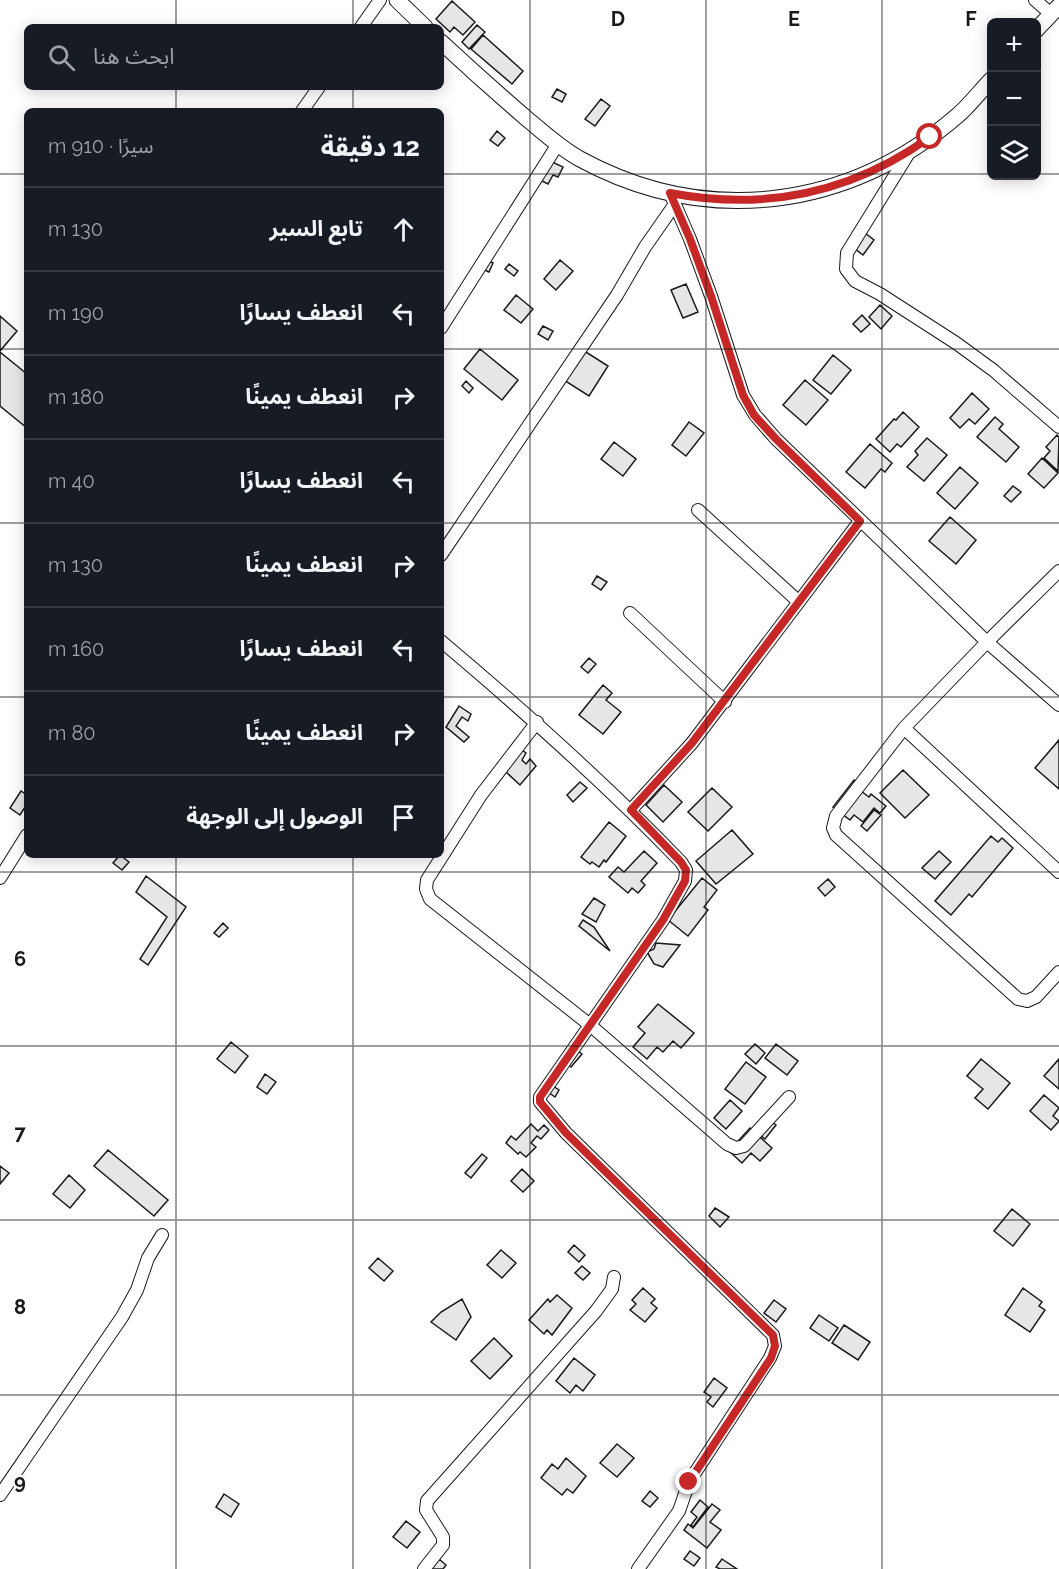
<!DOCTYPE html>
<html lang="ar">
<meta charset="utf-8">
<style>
body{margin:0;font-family:Raleway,"Noto Sans Arabic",sans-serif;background:#20242c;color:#f1f3f6;direction:rtl}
.controls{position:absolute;right:18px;top:18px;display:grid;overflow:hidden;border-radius:9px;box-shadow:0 3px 15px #0003}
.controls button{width:54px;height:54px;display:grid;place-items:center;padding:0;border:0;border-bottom:2px solid #363941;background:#171b24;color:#f1f3f6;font:30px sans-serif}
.stop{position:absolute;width:18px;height:18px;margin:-14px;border:4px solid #c62828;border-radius:50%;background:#fff}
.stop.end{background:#c62828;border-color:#fff;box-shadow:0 2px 6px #0008}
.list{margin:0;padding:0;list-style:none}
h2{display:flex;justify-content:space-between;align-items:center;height:78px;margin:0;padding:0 24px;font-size:26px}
h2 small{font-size:20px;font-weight:400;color:#9ea1a6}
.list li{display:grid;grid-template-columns:39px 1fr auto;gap:18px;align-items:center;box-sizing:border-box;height:84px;padding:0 24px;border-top:2px solid #363941}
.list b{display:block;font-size:22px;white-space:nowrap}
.list em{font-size:20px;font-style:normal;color:#9ea1a6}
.icon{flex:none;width:33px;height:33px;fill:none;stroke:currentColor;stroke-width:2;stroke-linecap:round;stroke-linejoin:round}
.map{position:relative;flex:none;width:1059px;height:1569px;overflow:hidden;direction:ltr}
.search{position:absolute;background:#171b24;box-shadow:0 3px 15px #0003;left:24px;top:24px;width:420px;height:66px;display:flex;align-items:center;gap:15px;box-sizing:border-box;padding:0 21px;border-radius:9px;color:#9ea1a6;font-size:22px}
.panel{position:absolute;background:#171b24;box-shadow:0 3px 15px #0003;left:24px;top:108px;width:420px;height:750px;border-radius:9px;direction:rtl}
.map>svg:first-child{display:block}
.building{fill:#e6e6e6;stroke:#1a1a1a;stroke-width:1.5}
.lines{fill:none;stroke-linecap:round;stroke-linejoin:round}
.minor-casing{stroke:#1a1a1a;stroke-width:14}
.tertiary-casing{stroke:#1a1a1a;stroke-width:17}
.minor{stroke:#fff;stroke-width:12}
.tertiary{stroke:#fff;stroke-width:15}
.route{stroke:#c62828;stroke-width:8}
.grid{fill:none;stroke:#1a1a1a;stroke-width:1.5;stroke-opacity:0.55}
.grid-label{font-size:20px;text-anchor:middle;font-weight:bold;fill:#1a1a1a;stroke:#fff;stroke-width:4.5;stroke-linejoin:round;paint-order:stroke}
</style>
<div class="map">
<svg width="1059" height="1569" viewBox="0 0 1059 1569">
<rect width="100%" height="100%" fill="#fff"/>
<path class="building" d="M 452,1 L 475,22 L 463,35 L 454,27 L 450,32 L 436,19 Z
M 477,25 L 485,32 L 469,49 L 462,42 Z
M 483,35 L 523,71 L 512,84 L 471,49 Z
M 557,89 L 566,94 L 562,102 L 552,97 Z
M 601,99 L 610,106 L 595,126 L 585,119 Z
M 497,131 L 505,138 L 498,146 L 490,140 Z
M 548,160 L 563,167 L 558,177 L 553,175 L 548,184 L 538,179 Z
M 865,233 L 874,240 L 863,255 L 854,248 Z
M 482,258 L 493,263 L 489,272 L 478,267 Z
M 560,260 L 573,271 L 556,290 L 544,279 Z
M 509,264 L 518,271 L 514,276 L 505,269 Z
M 686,284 L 698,312 L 683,318 L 671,290 Z
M 516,295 L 533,309 L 521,323 L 504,310 Z
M 880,305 L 892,316 L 881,329 L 869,317 Z
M 862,315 L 870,324 L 861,332 L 853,324 Z
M 0,316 L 17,331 L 0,351 Z
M 543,326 L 553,331 L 548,340 L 538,334 Z
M 578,347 L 608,366 L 589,396 L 559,377 Z
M 480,349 L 518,380 L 502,400 L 464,369 Z
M 0,352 L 27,374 L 27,428 L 0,406 Z
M 833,355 L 851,370 L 831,394 L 813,380 Z
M 805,380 L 828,400 L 806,425 L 783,405 Z
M 466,381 L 473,388 L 469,393 L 462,386 Z
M 972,393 L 989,409 L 975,424 L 969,419 L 960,428 L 950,418 Z
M 903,412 L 919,427 L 901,447 L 897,444 L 890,452 L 876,439 L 894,419 L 896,420 Z
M 995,417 L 1003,424 L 999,429 L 1019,447 L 1006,462 L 977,437 Z
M 689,422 L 704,433 L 686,456 L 672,445 Z
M 1057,435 L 1059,437 L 1058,471 L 1044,458 L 1050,451 L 1046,447 Z
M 927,438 L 947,455 L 924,481 L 907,467 L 918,455 L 915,451 Z
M 614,442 L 636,459 L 623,476 L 601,459 Z
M 870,444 L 892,463 L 885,472 L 881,469 L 865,488 L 846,472 Z
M 1042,458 L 1058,473 L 1044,488 L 1028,474 Z
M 960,467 L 978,483 L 955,509 L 937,493 Z
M 1013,486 L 1021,492 L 1011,502 L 1004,496 Z
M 950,517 L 976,540 L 956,564 L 929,541 Z
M 597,576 L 607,582 L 601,590 L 592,584 Z
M 589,658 L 596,664 L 588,673 L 581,667 Z
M 603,685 L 612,693 L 606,700 L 621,712 L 603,734 L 579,715 Z
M 459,706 L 471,714 L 468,721 L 462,717 L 456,726 L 469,737 L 464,742 L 446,727 Z
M 1059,740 L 1059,789 L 1035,768 Z
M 522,750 L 526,753 L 522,760 L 526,764 L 530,759 L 536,766 L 520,785 L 506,772 Z
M 903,770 L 929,795 L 905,818 L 880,793 Z
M 854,780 L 864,788 L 861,791 L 869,797 L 871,794 L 886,806 L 880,813 L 874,808 L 863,822 L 854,815 L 850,820 L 833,807 Z
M 580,782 L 587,788 L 573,802 L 567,795 Z
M 664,785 L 682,802 L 663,822 L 646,805 Z
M 712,788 L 732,807 L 708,831 L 688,812 Z
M 21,791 L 27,795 L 27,804 L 20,815 L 10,808 Z
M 874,810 L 881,815 L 867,831 L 861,826 Z
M 609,822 L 626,836 L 606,862 L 604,860 L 599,867 L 592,862 L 590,864 L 581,857 Z
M 732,830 L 753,854 L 716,884 L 696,861 Z
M 991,836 L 998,842 L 1002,838 L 1013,848 L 972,897 L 969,894 L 951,915 L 935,901 Z
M 644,851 L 657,863 L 641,881 L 645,885 L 638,893 L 632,888 L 628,893 L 609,877 L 618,867 L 624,872 Z
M 939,851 L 951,862 L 935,879 L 922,868 Z
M 120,855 L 129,862 L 122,870 L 113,863 Z
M 146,876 L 186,907 L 148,965 L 140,959 L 167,917 L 136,892 Z
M 702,878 L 717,890 L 704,907 L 708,910 L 688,936 L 668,920 Z
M 828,879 L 835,887 L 825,896 L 818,888 Z
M 594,898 L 605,905 L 596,922 L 582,914 Z
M 583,920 L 594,927 L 610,951 L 579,926 Z
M 223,923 L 228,928 L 219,937 L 214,933 Z
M 656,943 L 680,945 L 663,967 L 654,964 L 647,952 L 654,949 Z
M 658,1004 L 694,1033 L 681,1048 L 673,1041 L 663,1052 L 657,1047 L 647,1059 L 633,1047 L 645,1033 L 638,1027 Z
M 231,1042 L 248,1056 L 235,1073 L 217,1059 Z
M 755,1044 L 765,1053 L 756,1064 L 745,1054 Z
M 776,1044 L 798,1061 L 787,1075 L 765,1058 Z
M 572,1046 L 582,1054 L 571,1067 L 561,1059 Z
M 981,1059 L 1010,1083 L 988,1109 L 975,1098 L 983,1089 L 967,1076 Z
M 1059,1059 L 1059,1089 L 1044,1076 Z
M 746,1062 L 766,1077 L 745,1104 L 725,1089 Z
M 265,1074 L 276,1082 L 267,1094 L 257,1087 Z
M 553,1086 L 559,1090 L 555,1097 L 548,1092 Z
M 1044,1095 L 1059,1108 L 1053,1116 L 1059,1121 L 1051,1130 L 1030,1111 Z
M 730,1100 L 742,1111 L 726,1129 L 714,1118 Z
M 766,1117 L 776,1125 L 765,1139 L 755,1131 Z
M 531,1124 L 538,1131 L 544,1125 L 549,1130 L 541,1139 L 537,1136 L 531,1143 L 536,1147 L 526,1157 L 520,1152 L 518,1154 L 506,1143 L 511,1136 L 516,1140 Z
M 750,1128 L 772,1148 L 760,1161 L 751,1153 L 742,1163 L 729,1151 Z
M 108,1150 L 168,1200 L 154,1216 L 94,1166 Z
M 482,1154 L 487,1158 L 471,1178 L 465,1173 Z
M 0,1166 L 9,1173 L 0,1184 Z
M 522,1169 L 534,1181 L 523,1192 L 511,1181 Z
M 69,1175 L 85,1190 L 70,1208 L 53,1194 Z
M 715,1208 L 729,1217 L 720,1227 L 709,1216 Z
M 1012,1209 L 1030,1224 L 1013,1246 L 994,1231 Z
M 574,1245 L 585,1255 L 579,1262 L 568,1252 Z
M 501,1250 L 516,1263 L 502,1278 L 487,1265 Z
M 378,1258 L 393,1271 L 384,1281 L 369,1268 Z
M 582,1266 L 590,1273 L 583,1280 L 575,1273 Z
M 643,1288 L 655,1299 L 651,1303 L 657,1308 L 645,1322 L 630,1310 L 636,1304 L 632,1300 Z
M 1023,1288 L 1042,1302 L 1039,1306 L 1045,1310 L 1030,1332 L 1005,1315 Z
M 557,1295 L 572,1308 L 552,1335 L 547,1330 L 544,1334 L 529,1320 L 548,1299 L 550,1302 Z
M 462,1299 L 471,1317 L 456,1340 L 431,1322 L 441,1312 Z
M 774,1300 L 786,1309 L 776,1322 L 764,1313 Z
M 819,1315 L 838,1328 L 829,1341 L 810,1328 Z
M 844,1325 L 870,1342 L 858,1360 L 832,1343 Z
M 494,1338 L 512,1356 L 490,1379 L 471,1361 Z
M 574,1358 L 595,1375 L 583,1391 L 576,1385 L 570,1393 L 556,1381 Z
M 714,1378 L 727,1388 L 713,1407 L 707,1402 L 711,1397 L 704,1392 Z
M 617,1444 L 634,1458 L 617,1477 L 600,1463 Z
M 566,1458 L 586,1476 L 573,1493 L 567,1489 L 562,1495 L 541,1478 L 552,1464 L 558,1469 Z
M 650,1491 L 658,1498 L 650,1507 L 642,1501 Z
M 224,1494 L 239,1504 L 231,1517 L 216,1507 Z
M 700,1500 L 708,1507 L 693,1527 L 691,1525 L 697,1517 L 691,1512 Z
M 712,1504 L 720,1510 L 710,1522 L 721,1530 L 707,1548 L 684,1530 L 688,1524 L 693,1528 Z
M 406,1521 L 420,1532 L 407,1548 L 393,1537 Z
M 690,1551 L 700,1558 L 694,1566 L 684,1559 Z
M 439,1559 L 446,1565 L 443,1569 L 430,1569 Z
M 722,1559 L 737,1569 L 720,1569 L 716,1567 Z"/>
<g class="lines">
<defs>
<path id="minor" d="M 1035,0 L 1051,14
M 361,27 L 380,0
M 302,111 L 319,87
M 910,151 L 847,253 L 846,269 L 855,281 L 880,294 L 956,343 L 993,370 L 1059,427
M 670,193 L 690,239 L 711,296 L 743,395 L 755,415 L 776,439 L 987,642 L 1059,705
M 441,328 L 558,144
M 698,510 L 799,602
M 441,555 L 617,295 L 645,247 L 675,204
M 1059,571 L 987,642 L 904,728 L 836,816 L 833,828 L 836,835 L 1018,999 L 1027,1001 L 1036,997 L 1059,972
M 630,613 L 725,702
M 441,641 C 524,711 605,783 681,862 L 686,870 L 685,881 L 663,920 L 540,1097 L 540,1102 L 566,1133 L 773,1335 L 775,1346 L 770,1358 L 689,1482 L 679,1511 L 638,1569
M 537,722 L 481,795 L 427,880 L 426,889 L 430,899 L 590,1025 L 727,1144 L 736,1148 L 744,1146 L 789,1097
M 904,728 L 1059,872
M 631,810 L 692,743 L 860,521
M 0,878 L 27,835
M 0,1495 L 122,1317 L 137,1290 L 148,1258 L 162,1235
M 424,1569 L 443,1545 L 443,1537 L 426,1510 L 427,1501 L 596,1311 L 612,1289 L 614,1277"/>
<path id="tertiary" d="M 397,0 L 425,27
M 1036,30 L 1059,6
M 441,42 C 469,68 497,93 526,118 C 543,132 560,148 580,159 C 707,228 849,209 957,116 C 970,105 980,91 992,79"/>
</defs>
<use href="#minor" class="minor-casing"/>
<use href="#tertiary" class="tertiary-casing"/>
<use href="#minor" class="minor"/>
<use href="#tertiary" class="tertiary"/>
</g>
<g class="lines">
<path class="route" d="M 689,1482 L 771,1358 L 775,1346 L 773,1335 L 566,1133 L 540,1102 L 540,1097 L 663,920 L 685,881 L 686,870 L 681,862 L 631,810 L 692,743 L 860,521 L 776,439 L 754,415 L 743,395 L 711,296 L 690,239 L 670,193 C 764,211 852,193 930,137"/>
</g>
<path class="grid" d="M 176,0 L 176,27M 353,0 L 353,27M 530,0 L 530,1569M 706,0 L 706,1569M 882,0 L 882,1569M 176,87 L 176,111M 353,87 L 353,111M 0,174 L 27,174M 441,174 L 992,174M 1036,174 L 1059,174M 0,349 L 27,349M 441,349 L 1059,349M 0,523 L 27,523M 441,523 L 1059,523M 0,697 L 27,697M 441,697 L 1059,697M 176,855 L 176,1569M 353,855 L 353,1569M 0,872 L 1059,872M 0,1046 L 1059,1046M 0,1220 L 1059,1220M 0,1395 L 1059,1395"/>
<g class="grid-label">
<text x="618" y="26">D</text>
<text x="794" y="26">E</text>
<text x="971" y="26">F</text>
<text x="20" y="966">6</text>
<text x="20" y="1140">7</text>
<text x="20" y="1314">8</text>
<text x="20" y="1489">9</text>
</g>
</svg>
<div class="controls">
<button>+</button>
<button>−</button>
<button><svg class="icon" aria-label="layers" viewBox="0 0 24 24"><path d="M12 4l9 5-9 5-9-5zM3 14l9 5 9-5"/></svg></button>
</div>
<div class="stop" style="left:930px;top:137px"></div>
<div class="stop end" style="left:689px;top:1482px"></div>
<div class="search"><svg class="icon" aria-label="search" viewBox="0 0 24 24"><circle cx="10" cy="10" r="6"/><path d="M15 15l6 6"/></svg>ابحث هنا</div>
<section class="panel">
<h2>12 دقيقة<small>سيرًا · 910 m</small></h2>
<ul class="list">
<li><svg class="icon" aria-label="ahead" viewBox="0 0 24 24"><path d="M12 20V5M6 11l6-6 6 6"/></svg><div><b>تابع السير</b></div><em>130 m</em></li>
<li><svg class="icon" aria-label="left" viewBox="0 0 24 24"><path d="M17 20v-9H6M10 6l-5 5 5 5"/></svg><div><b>انعطف يسارًا</b></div><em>190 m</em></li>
<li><svg class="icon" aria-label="right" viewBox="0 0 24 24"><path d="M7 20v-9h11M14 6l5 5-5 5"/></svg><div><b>انعطف يمينًا</b></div><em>180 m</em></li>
<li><svg class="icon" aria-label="left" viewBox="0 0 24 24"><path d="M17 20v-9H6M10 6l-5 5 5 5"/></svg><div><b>انعطف يسارًا</b></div><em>40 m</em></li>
<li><svg class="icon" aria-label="right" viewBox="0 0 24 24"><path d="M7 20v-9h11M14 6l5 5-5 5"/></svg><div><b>انعطف يمينًا</b></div><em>130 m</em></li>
<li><svg class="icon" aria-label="left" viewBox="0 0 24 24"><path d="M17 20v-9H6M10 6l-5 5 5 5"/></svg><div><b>انعطف يسارًا</b></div><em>160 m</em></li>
<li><svg class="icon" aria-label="right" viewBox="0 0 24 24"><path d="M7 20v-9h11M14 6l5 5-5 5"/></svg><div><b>انعطف يمينًا</b></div><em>80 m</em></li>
<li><svg class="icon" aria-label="arrive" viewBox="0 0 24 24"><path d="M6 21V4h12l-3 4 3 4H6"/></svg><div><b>الوصول إلى الوجهة</b></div></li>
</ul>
</section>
</div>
